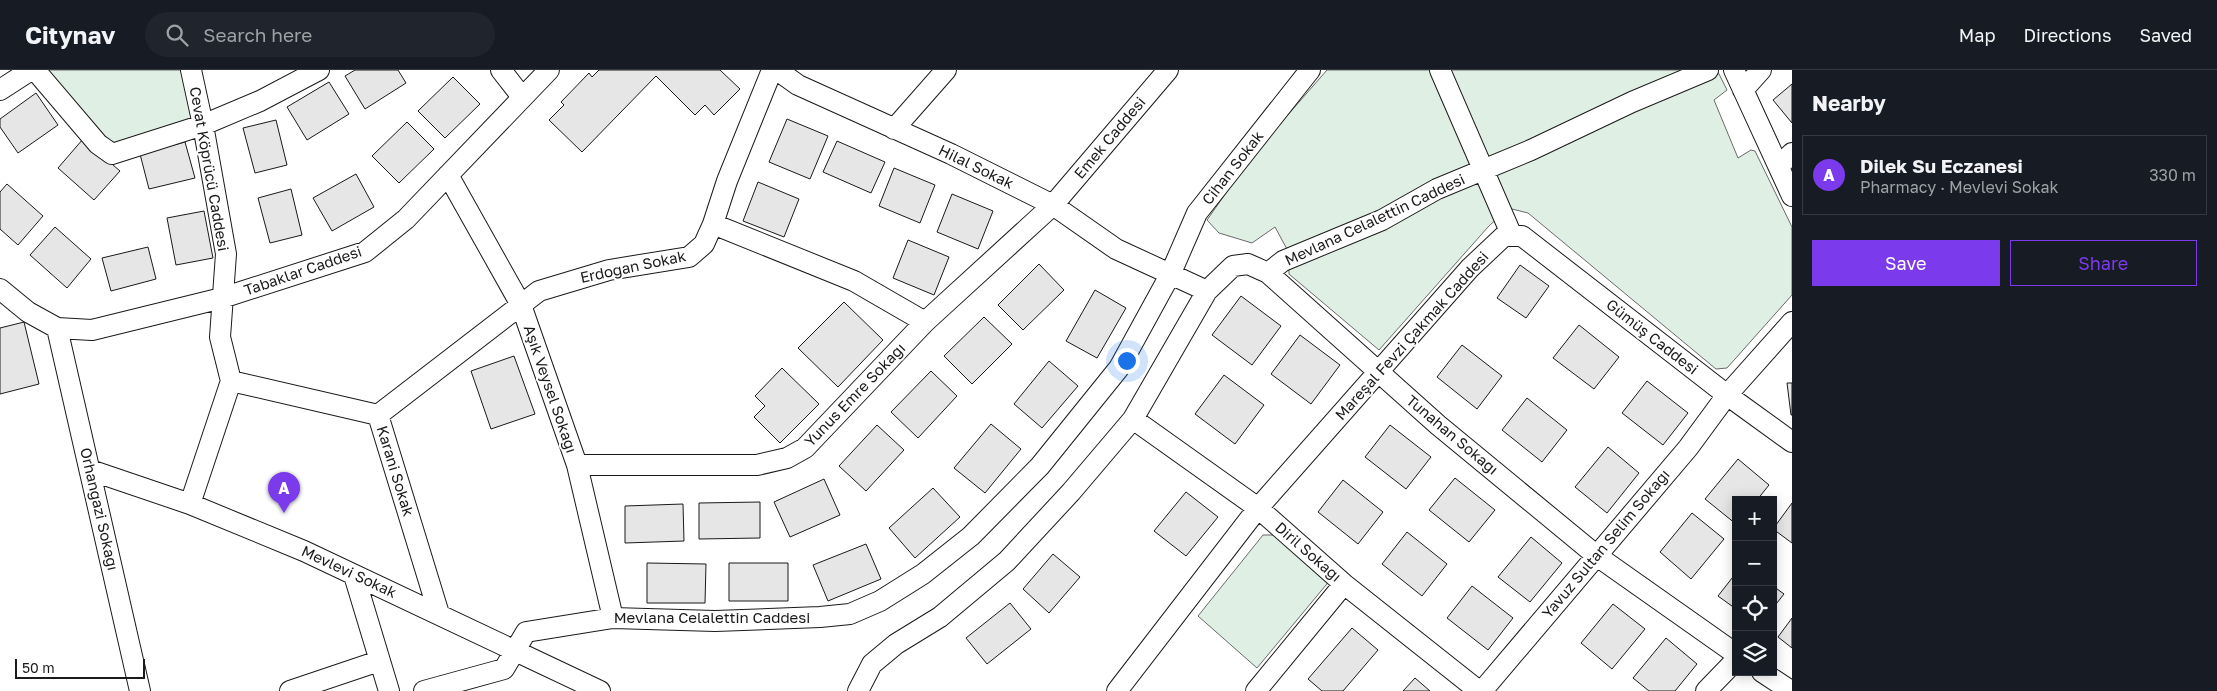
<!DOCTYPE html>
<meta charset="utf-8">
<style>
body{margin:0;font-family:"Golos Text",sans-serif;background:#20242c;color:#f1f3f6}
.controls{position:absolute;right:15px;bottom:15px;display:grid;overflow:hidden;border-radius:0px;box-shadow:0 2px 12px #0003}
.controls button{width:45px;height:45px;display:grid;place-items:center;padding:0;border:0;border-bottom:1px solid #363941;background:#171b24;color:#f1f3f6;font:25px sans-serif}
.scale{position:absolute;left:15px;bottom:12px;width:130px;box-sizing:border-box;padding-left:5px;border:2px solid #1a1a1a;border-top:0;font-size:14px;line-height:18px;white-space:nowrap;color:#1a1a1a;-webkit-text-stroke:4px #fff;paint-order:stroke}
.you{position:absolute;left:1126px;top:290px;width:18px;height:18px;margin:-12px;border:4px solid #fff;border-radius:50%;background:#1a73e8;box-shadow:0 0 0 8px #1a73e833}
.badge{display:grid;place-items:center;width:32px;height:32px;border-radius:50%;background:#7c3aed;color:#fff;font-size:16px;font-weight:700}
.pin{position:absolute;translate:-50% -41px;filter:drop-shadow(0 1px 2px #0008)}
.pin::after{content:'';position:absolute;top:26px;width:18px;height:15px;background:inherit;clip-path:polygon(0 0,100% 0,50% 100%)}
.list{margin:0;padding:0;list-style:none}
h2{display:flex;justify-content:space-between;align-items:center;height:65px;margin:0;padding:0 20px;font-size:21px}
h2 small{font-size:16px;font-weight:400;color:#9ea1a6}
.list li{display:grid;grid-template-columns:32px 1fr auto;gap:15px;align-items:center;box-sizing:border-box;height:80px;margin:0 10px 10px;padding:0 10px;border:1px solid #363941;border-radius:0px}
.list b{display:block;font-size:19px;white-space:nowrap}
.list p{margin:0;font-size:16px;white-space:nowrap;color:#9ea1a6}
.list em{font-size:16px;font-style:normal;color:#9ea1a6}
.actions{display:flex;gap:10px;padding:15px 20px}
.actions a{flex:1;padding:11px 0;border:1px solid #7c3aed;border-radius:0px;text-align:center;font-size:18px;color:#7c3aed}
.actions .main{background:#7c3aed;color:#fff}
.icon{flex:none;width:28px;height:28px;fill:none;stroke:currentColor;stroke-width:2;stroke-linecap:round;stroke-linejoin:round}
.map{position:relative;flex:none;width:1792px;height:621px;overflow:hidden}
header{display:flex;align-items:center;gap:30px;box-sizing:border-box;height:70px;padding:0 25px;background:#171b24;border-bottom:1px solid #363941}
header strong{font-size:24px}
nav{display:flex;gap:28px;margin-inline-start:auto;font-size:18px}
.search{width:350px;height:45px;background:#20242c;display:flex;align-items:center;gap:12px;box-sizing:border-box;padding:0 18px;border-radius:28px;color:#9ea1a6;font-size:19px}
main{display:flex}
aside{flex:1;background:#171b24}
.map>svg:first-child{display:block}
.green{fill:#e0efe3;stroke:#6a6a6a}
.building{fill:#e6e6e6;stroke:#1a1a1a}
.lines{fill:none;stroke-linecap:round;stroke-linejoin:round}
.minor-casing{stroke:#1a1a1a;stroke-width:22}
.minor{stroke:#fff;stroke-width:20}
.labels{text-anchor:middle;stroke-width:4;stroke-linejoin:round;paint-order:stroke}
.street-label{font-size:15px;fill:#1a1a1a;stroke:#fff}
</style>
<header>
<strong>Citynav</strong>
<div class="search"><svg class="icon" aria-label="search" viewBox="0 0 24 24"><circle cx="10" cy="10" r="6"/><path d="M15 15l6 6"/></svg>Search here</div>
<nav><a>Map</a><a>Directions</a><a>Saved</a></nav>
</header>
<main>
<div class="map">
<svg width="1792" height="621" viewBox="0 0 1792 621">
<rect width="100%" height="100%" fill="#fff"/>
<path class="green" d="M 48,0 L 184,0 L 195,49 L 176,53 L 112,75 L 67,29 Z
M 1327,0 L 1717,0 L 1727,20 L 1714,30 L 1738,88 L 1751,80 L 1755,81 L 1792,157 L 1792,225 L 1727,298 L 1716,299 L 1528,143 L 1508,138 L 1488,157 L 1379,280 L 1289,204 L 1288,181 L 1275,157 L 1252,173 L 1219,163 L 1207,150 L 1252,86 Z
M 1263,465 L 1275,465 L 1331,509 L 1257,598 L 1198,546 Z"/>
<path class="building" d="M 355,0 L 398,0 L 406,13 L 365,39 L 345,6 Z
M 599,0 L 720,0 L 740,19 L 714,45 L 705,35 L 695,45 L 656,6 L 582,82 L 549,50 L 564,35 L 561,32 L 589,3 L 592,7 Z
M 453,7 L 480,34 L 445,68 L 418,41 Z
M 329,12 L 349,44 L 307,70 L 287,37 Z
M 1792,14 L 1792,53 L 1773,30 Z
M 36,23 L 58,55 L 18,83 L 0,57 L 0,49 Z
M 787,49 L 828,66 L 810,109 L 769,92 Z
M 276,50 L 287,95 L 255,103 L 243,58 Z
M 407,52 L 434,79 L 399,113 L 372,86 Z
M 83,69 L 120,101 L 94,130 L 58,98 Z
M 837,71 L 885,92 L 871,123 L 823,102 Z
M 185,72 L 195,108 L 149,119 L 140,84 Z
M 894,98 L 935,115 L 920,153 L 879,136 Z
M 356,104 L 374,137 L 332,161 L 313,128 Z
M 758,112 L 799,129 L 784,167 L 743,151 Z
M 7,114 L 43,146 L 18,175 L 0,159 L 0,122 Z
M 291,119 L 302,165 L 270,173 L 258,128 Z
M 952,124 L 993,141 L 978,179 L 937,162 Z
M 204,141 L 213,188 L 176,195 L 167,148 Z
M 55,157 L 91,189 L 67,218 L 30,185 Z
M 908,170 L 949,187 L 934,225 L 893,208 Z
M 148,177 L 156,209 L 111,221 L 102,188 Z
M 1039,194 L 1064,220 L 1023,260 L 998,235 Z
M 1520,195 L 1549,216 L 1526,248 L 1497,228 Z
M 1095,220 L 1126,238 L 1097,288 L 1066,271 Z
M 1241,226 L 1281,256 L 1252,295 L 1212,265 Z
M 844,232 L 883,270 L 838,317 L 798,278 Z
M 984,247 L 1012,274 L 972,314 L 944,286 Z
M 24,252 L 39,314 L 0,324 L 0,258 Z
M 1579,255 L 1619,287 L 1594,319 L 1553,288 Z
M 1300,265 L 1340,295 L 1311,334 L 1271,304 Z
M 1462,275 L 1502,306 L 1477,339 L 1437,307 Z
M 514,286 L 535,344 L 491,359 L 471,301 Z
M 1049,291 L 1078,316 L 1042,358 L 1014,334 Z
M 782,298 L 819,334 L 780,373 L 754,347 L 765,336 L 755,326 Z
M 931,301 L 957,326 L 918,368 L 891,342 Z
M 1224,305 L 1264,335 L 1235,374 L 1195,344 Z
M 1647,311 L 1688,343 L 1663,375 L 1622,343 Z
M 1787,313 L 1792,313 L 1792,345 L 1791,345 Z
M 1527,328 L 1567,360 L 1542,392 L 1502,360 Z
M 991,354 L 1021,379 L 985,423 L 954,398 Z
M 877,355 L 904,380 L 866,421 L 839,396 Z
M 1390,355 L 1431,387 L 1406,419 L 1365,387 Z
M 1608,377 L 1639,403 L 1607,443 L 1575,417 Z
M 1738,389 L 1769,415 L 1757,430 L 1736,430 L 1736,454 L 1705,429 Z
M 1455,408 L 1495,440 L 1469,472 L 1429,440 Z
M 824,409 L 840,445 L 790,467 L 774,432 Z
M 1343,410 L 1383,442 L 1358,474 L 1318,442 Z
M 933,418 L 960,447 L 915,488 L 889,458 Z
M 1186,422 L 1218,447 L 1186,486 L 1154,461 Z
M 760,432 L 760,468 L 699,469 L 699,433 Z
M 1792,433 L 1792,473 L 1773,459 Z
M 683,434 L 684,471 L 625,473 L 625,436 Z
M 1692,443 L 1724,469 L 1691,509 L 1660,482 Z
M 1407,462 L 1447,494 L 1422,526 L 1382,494 Z
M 1531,467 L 1562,493 L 1530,532 L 1498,507 Z
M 866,474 L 881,509 L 828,531 L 813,495 Z
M 1053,484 L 1080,507 L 1049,543 L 1023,519 Z
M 647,493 L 706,494 L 705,533 L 647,533 Z
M 729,493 L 788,493 L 788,531 L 729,531 Z
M 1736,503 L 1736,539 L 1718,526 Z
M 1472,516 L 1513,548 L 1488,580 L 1447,548 Z
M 1773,516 L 1784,524 L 1773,538 Z
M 1010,533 L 1031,559 L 987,594 L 966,568 Z
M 1613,534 L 1645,559 L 1612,599 L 1581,573 Z
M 1792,548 L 1792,578 L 1778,567 Z
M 1352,558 L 1378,580 L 1343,621 L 1322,621 L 1308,609 Z
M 1666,568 L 1697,594 L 1675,621 L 1649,621 L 1633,608 Z
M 1415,608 L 1430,621 L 1403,621 Z"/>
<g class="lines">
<defs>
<path id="minor" d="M 35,0 L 98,74 L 112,84 L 203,55 L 260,31 L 319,0
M 501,0 L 522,27
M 777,0 L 798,15 L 951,84 L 1053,135 L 1116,179 L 1207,221 L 1233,196 L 1248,194 L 1268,203 L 1438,355 L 1597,486 L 1736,584
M 1440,0 L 1512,166
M 1734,0 L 1792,126
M 0,20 L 31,0
M 1743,20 L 1761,0
M 894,59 L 946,0
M 1779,96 L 1792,83
M 448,105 L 521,235 L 577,395 L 613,548
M 713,154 L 854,211 L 925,252
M 1268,203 L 1283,191 L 1382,150 L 1437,119 L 1531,80 L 1632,32 L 1708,0
M 0,219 L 28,242 L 57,258 L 92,260 L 222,228 L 365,182 L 406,149 L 549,0
M 57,258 L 140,621
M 231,311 L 378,345
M 378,345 L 539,221 L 609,200 L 689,187 L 704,174 L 713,154 L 727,111 L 772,0
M 378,345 L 439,544
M 1133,349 L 1258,438 L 1344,514 L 1479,621
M 577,395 L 757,395 L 787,388 L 805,378 L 925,252 L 1053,135 L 1168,0
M 90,400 L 190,434 L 304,481 L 600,621
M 190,434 L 231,311 L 220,267 L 226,184 L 203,55 L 191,0
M 354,505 L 389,621
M 1762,602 L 1791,621
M 290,621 L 379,591
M 424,621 L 504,599 L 526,562 L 613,548 L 715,551 L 820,547 L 850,544 L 880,531 L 923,504 L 971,466 L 1040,396 L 1119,298 L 1170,205 L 1197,143 L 1310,0
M 858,621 L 872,594 L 896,574 L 940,547 L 1007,491 L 1071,422 L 1133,349 L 1207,221
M 1117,621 L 1258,438 L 1470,198 L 1504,166 L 1522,166 L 1727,325 L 1792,372
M 1256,621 L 1344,514
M 1482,621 L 1688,378 L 1727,325 L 1792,252
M 1706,621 L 1736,590"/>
</defs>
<use href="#minor" class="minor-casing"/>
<use href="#minor" class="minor"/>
</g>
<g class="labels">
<g class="street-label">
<text transform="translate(1110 68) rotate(-50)" y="5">Emek Caddesi</text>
<text transform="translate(976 97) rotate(26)" y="5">Hilal Sokak</text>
<text transform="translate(1233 98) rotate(-52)" y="5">Cihan Sokak</text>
<text transform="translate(209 99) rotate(80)" y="5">Cevat Köprücü Caddesi</text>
<text transform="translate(1375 150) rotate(-25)" y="5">Mevlana Celalettin Caddesi</text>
<text transform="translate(633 197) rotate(-12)" y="5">Erdoğan Sokak</text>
<text transform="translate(303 201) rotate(-19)" y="5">Tabaklar Caddesi</text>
<text transform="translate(1412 266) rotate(-48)" y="5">Mareşal Fevzi Çakmak Caddesi</text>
<text transform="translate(1652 267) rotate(38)" y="5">Gümüş Caddesi</text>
<text transform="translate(550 319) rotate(71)" y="5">Aşık Veysel Sokağı</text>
<text transform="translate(855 325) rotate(-46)" y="5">Yunus Emre Sokağı</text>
<text transform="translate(1452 365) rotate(40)" y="5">Tunahan Sokağı</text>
<text transform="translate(395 401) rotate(73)" y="5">Karani Sokak</text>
<text transform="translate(99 439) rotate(77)" y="5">Orhangazi Sokağı</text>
<text transform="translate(1606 474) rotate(-50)" y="5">Yavuz Sultan Selim Sokağı</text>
<text transform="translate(1308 482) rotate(41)" y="5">Diril Sokağı</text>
<text transform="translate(349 502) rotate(25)" y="5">Mevlevi Sokak</text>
<text x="712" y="553">Mevlana Celalettin Caddesi</text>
</g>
</g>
</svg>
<div class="controls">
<button>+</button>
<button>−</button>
<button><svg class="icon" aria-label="locate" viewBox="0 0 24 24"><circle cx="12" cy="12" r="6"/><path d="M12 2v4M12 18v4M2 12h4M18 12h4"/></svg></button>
<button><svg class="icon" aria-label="layers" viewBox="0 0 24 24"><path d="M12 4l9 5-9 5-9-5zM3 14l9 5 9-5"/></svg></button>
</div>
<div class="scale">50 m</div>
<div class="you"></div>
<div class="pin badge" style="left:284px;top:443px">A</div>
</div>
<aside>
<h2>Nearby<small></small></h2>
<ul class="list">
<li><span class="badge">A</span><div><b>Dilek Su Eczanesi</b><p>Pharmacy · Mevlevi Sokak</p></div><em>330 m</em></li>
</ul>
<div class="actions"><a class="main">Save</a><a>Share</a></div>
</aside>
</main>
